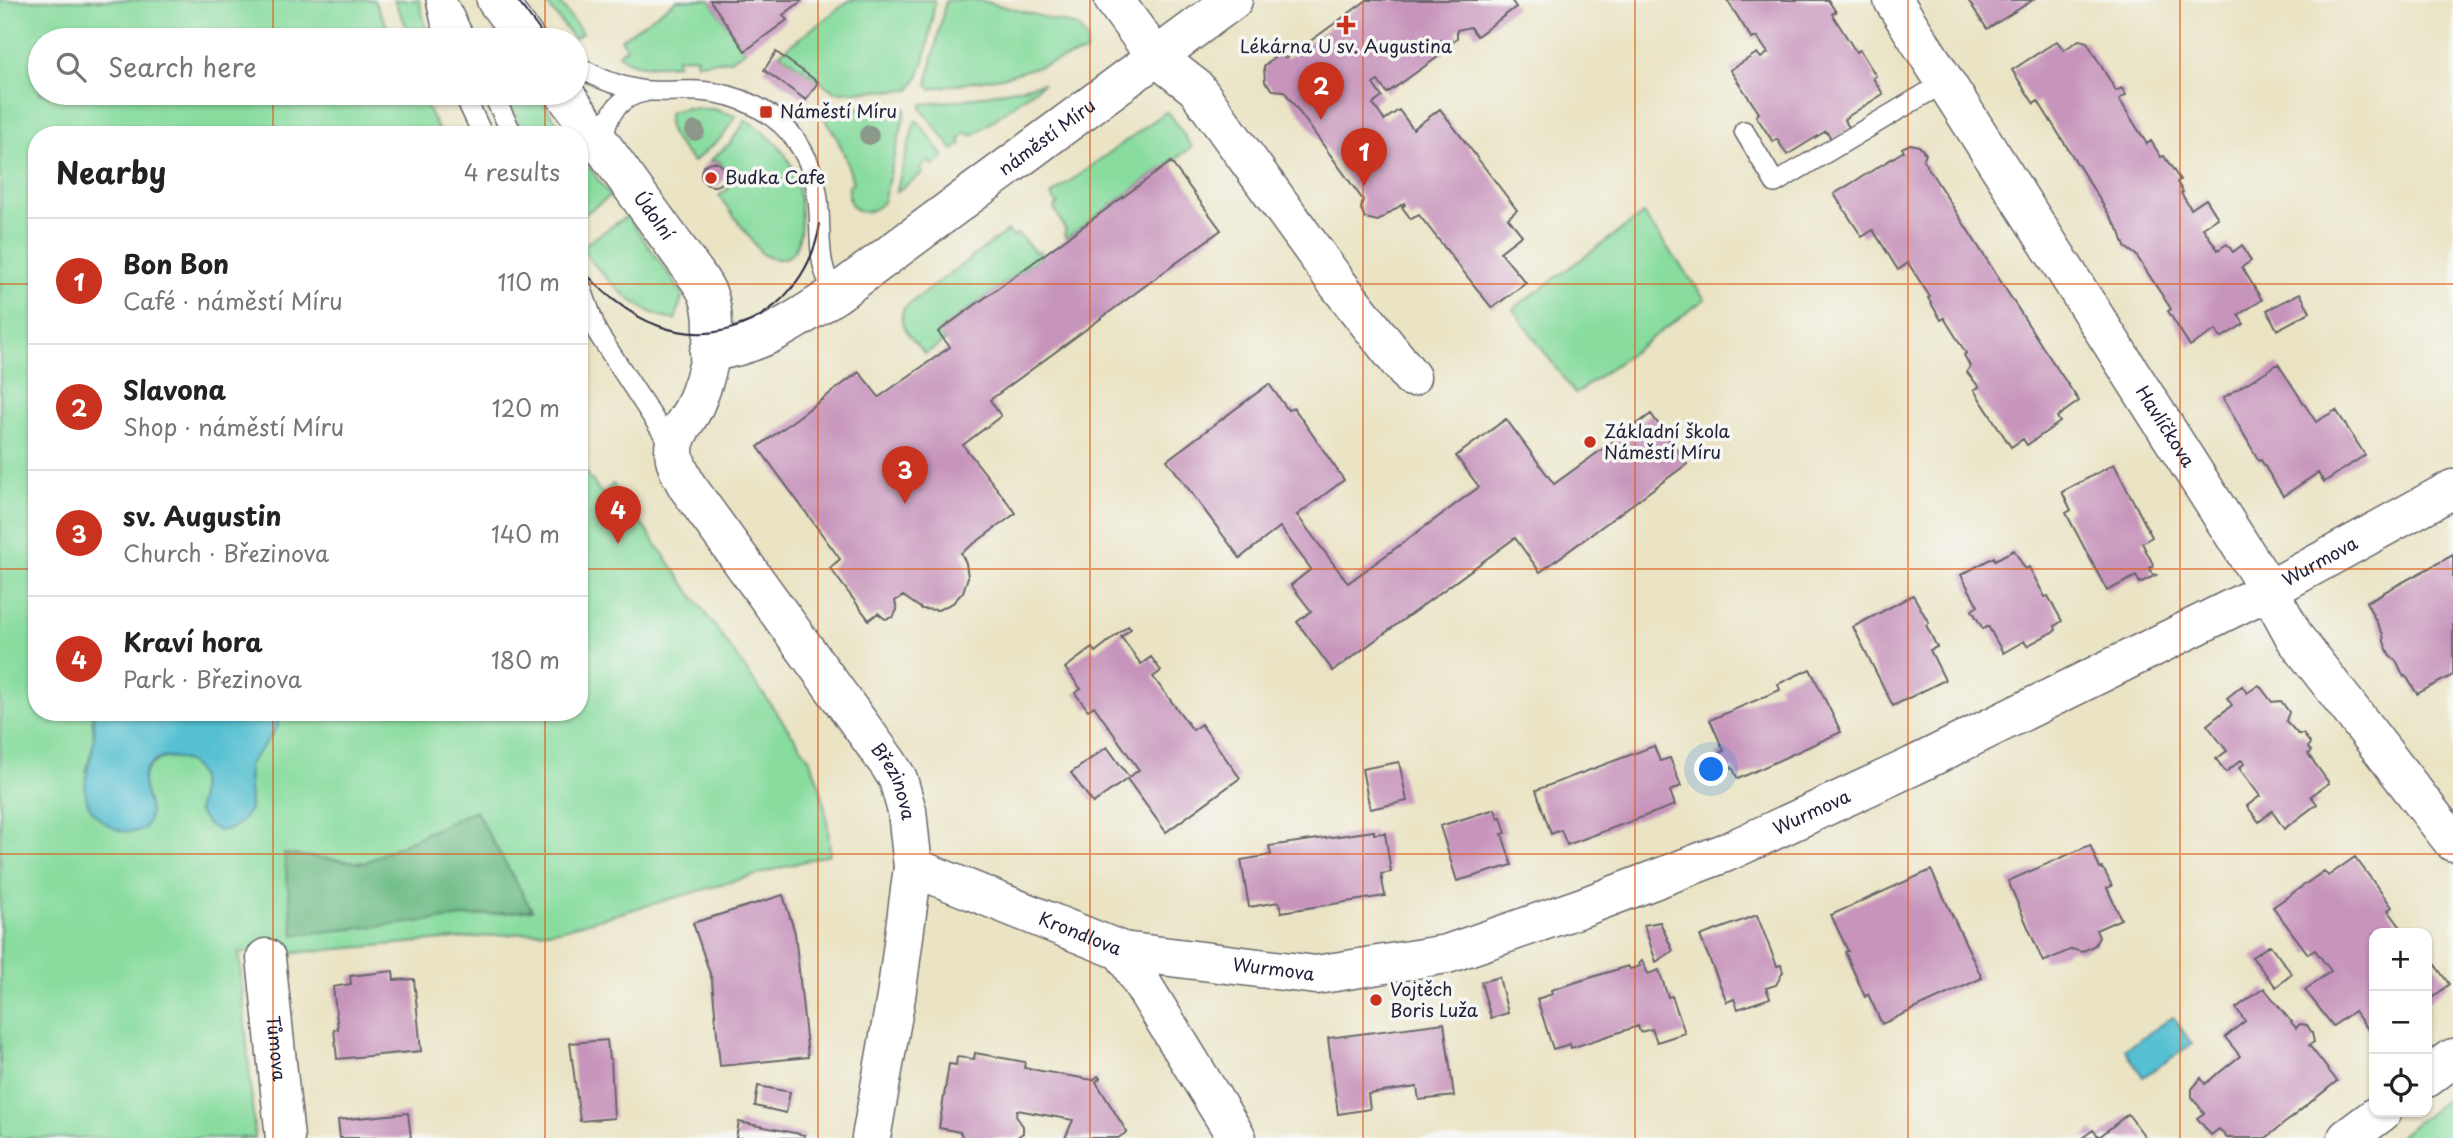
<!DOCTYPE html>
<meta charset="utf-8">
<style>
body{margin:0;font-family:"Playpen Sans",sans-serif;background:#f6f6f6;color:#222}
.controls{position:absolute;right:21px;bottom:21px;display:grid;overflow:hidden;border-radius:14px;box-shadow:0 2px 5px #0004}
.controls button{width:63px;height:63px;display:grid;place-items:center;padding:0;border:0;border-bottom:2px solid #e0e0e0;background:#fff;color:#222;font:35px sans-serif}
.you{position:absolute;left:1712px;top:770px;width:24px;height:24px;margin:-18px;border:5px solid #fff;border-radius:50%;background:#1a73e8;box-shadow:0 0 0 10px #1a73e833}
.badge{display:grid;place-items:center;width:46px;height:46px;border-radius:50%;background:#c8321e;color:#fff;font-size:23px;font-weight:700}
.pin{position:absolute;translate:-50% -58px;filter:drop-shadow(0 2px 4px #0008)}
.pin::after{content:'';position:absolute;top:37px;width:24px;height:21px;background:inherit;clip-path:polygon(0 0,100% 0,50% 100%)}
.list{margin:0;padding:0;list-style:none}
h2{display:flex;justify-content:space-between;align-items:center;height:91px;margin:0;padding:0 28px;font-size:30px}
h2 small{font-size:23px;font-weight:400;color:#767676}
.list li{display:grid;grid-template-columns:46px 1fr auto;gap:21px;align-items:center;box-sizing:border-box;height:126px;padding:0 28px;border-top:2px solid #e0e0e0}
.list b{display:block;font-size:26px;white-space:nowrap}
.list p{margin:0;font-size:23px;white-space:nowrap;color:#767676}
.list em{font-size:23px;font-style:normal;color:#767676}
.icon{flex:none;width:38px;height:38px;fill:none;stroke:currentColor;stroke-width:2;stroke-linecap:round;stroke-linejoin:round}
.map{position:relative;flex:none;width:2453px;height:1138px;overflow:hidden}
.search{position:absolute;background:#fff;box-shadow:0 2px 5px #0004;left:28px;top:28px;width:560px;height:77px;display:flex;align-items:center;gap:18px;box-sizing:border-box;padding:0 24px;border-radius:38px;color:#767676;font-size:26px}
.panel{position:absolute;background:#fff;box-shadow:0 2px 5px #0004;left:28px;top:126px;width:560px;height:595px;border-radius:28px}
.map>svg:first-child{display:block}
.green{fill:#87dc9e;stroke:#547f6c;stroke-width:2;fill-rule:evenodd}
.forest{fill:#6dbc85;stroke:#486f60;stroke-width:2}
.water{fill:#55c0d1;stroke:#3c7186;stroke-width:2}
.building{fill:#c794bc}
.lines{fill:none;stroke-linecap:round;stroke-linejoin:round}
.service-casing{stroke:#68666b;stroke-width:22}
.minor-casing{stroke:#68666b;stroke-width:41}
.tertiary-casing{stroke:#68666b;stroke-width:41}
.service{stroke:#fff;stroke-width:19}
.minor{stroke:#fff;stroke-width:38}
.tertiary{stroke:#fff;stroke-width:38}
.tram{stroke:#22223b;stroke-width:2}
.tree{fill:#8c9889}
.grid{fill:none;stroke:#de560e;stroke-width:2;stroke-opacity:0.55}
.poi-dot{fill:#c8321e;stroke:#f6f6f2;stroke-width:2.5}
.labels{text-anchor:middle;stroke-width:7;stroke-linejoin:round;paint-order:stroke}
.poi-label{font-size:18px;fill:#22223b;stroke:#f6f6f2;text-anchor:start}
.street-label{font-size:18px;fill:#22223b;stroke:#f6f6f2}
</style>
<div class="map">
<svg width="2453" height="1138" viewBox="0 0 2453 1138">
<rect width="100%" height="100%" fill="#f6f6f2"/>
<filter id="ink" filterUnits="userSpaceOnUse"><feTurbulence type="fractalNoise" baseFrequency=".0143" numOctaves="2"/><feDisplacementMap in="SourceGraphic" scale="14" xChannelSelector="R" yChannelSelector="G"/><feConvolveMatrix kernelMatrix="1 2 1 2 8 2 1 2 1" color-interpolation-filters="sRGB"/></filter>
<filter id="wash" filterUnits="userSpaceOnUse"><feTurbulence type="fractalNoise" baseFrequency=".00686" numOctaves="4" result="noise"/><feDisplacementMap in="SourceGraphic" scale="28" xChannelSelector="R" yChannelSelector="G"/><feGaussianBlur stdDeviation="1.57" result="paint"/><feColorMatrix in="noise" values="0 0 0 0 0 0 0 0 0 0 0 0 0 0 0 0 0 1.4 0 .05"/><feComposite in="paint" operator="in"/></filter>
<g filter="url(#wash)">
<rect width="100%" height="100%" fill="#eae4c4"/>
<path class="green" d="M 0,0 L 374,0 L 394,40 L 40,40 L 40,93 L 420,93 L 441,135 L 37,135 L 37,712 L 92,712 L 94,742 L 86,771 L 150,815 C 148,806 142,793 143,783 C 144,757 181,748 196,769 C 204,781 199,798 198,812 L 250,809 L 248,765 L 277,728 L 280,712 L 579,712 L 579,463 L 602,494 L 613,484 L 809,758 C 824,792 828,817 830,854 L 560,930 L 292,953 L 239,952 L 255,1138 L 0,1138 ZM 285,854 L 364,863 L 294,935 Z
M 394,0 L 419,0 L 429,40 L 413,40 Z
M 544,0 L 558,0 L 582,33 L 574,39 Z
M 677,0 L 710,0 L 745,51 L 730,60 L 697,63 L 696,57 L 677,58 L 678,64 C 657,65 634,70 618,54 L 627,48 L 621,39 Z
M 850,0 L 935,0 C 930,29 928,66 910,90 L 835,92 L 780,53 Z
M 946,0 L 979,0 L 1078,26 L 1087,39 L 1086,52 L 1007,76 L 931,89 L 927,84 Z
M 1044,83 L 972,136 L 967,132 L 959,139 L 962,144 L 953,150 L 921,108 L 922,104 L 961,100 Z
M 503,93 L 536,93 L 566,135 L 524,135 Z
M 890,106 L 906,109 L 883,202 C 875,212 857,218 850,202 C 848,198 849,191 849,185 L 853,184 C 846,153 838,137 820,112 L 825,109 Z
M 685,108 L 713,109 L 736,116 L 723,136 L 693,162 C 683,149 661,130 670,112 Z
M 1166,112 L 1170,114 L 1192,147 L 1066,238 L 1064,234 L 1066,231 L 1054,208 L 1058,204 L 1051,195 Z
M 746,120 C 764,131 779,143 789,161 C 803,185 815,282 762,254 L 719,196 L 728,189 L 730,177 L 719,161 L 710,161 L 731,142 Z
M 915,121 L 918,121 L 944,157 L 933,166 L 929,161 L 920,168 L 923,173 L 896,192 Z
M 579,153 L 610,196 L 579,218 Z
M 1643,214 L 1705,299 L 1575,394 L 1513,309 Z
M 627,216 L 683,294 L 675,320 C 635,314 605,277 580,248 Z
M 1007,231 L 1013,236 L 1018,234 L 1036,253 L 1040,251 L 1042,256 L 939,331 L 945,341 L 925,354 C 914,340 895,327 904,308 Z
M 2453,1095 L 2453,1138 L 2396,1138 Z"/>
<path class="forest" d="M 475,810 L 532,910 L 294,935 L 284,854 L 364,863 Z"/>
<path class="water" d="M 92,712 L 280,712 L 277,728 L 248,765 L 250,809 L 242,821 L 232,828 L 219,831 L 207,824 L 198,812 C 199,802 202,789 200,779 C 195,757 163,749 148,767 C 136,782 150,798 150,814 C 150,818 146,824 144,829 C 131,834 119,832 108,825 C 70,800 90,773 94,740 C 95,730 94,722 92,712 Z
M 2173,1017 L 2192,1044 L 2143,1077 L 2125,1049 Z"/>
<g id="blocks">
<path class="building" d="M 710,0 L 803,0 L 783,15 L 787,20 L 745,51 Z
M 1367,0 L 1511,0 L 1516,7 L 1477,36 L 1470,27 L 1457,30 L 1457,38 L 1451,45 L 1444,44 L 1441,41 L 1441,46 L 1438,48 L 1442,54 L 1387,93 L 1378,81 L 1373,84 L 1382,97 L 1373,104 L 1384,120 L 1399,110 L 1413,129 L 1440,109 L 1517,210 L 1508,218 L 1522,235 L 1500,252 L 1526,283 L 1492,308 L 1419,215 L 1411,219 L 1402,207 L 1405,205 L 1404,203 L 1378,221 L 1365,218 L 1361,209 L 1363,200 L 1284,91 L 1273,90 L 1265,82 L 1264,67 L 1272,59 L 1277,56 L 1287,58 Z
M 1727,0 L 1828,0 L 1836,12 L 1832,14 L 1856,52 L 1860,50 L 1876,76 L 1873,78 L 1883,94 L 1844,119 L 1850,129 L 1832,140 L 1826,131 L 1787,155 L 1777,139 L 1773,142 L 1756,116 L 1759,113 L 1730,70 L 1757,53 L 1761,58 L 1768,53 L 1757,37 L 1752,39 Z
M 1968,0 L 2033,0 L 1987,29 Z
M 2079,40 L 2087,42 L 2116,91 L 2122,88 L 2126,95 L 2119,99 L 2147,144 L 2151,141 L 2161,157 L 2164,156 L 2180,180 L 2177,182 L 2183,192 L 2181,193 L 2191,209 L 2206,199 L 2218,218 L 2203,228 L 2218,250 L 2227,244 L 2233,252 L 2242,245 L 2251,261 L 2242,267 L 2262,300 L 2238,315 L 2244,324 L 2221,338 L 2216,330 L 2190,346 L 2168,311 L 2171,309 L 2136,255 L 2125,247 L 2120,232 L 2038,101 L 2034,104 L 2012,70 L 2057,41 L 2064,50 Z
M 776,52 L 818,82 L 806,100 L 764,70 Z
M 1910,144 L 1919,146 L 1926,154 L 1923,160 L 2042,346 L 2079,401 L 2057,417 L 2060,422 L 2027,445 L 2023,439 L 2011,447 L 1974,390 L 1979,387 L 1967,372 L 1970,366 L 1964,355 L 1966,353 L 1944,318 L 1941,320 L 1928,298 L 1930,297 L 1908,263 L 1898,270 L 1873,230 L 1862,237 L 1834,194 L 1904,151 L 1902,148 Z
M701 174a12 12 0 1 1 24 0a12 12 0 1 1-24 0Z
M 1171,162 L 1221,230 L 990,400 L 1001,416 L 963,445 L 1016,513 L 961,553 L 966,563 L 968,577 L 963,592 L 953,603 L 938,610 L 922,609 L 903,596 L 895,601 L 897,610 L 893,617 L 885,619 L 878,613 L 869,620 L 830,568 L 840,559 L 758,447 L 859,372 L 879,397 L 950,347 L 938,332 Z
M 2300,293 L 2310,312 L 2277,330 L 2267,310 Z
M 2278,364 L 2316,422 L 2336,410 L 2365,455 L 2324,482 L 2318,473 L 2283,496 L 2261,460 L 2259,461 L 2223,398 Z
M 1269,384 L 1288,410 L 1294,408 L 1344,480 L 1297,515 L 1348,583 L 1479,487 L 1456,456 L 1506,419 L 1554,484 L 1651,414 L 1687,464 L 1540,572 L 1515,538 L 1333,671 L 1297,622 L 1311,611 L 1291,585 L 1311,569 L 1280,527 L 1240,558 L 1167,460 Z
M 2114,464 L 2152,537 L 2142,543 L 2154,566 L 2150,568 L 2152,574 L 2156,575 L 2140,583 L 2136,576 L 2107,591 L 2066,513 L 2071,510 L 2062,492 Z
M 2014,550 L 2025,569 L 2029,567 L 2045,597 L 2048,596 L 2062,621 L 2055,626 L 2056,630 L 2027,646 L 2024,641 L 2003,653 L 1988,626 L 1983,629 L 1972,610 L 1978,606 L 1961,575 L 1994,557 L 1995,560 Z
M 2453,555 L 2453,675 L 2417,694 L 2406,676 L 2404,677 L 2397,662 L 2389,654 L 2384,642 L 2383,634 L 2366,602 Z
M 1913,595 L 1929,623 L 1926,625 L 1937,647 L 1930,650 L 1945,680 L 1893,706 L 1853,627 Z
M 1128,626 L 1131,629 L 1121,637 L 1141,664 L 1151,657 L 1161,671 L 1153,677 L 1193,730 L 1201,724 L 1240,778 L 1166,832 L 1127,779 L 1093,803 L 1071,773 L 1107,747 L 1129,777 L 1139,770 L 1094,706 L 1088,710 L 1075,693 L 1081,689 L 1065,668 L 1092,648 L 1095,652 Z
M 1810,669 L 1841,732 L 1738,779 L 1732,767 L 1724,771 L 1716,754 L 1724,751 L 1710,720 L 1780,690 L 1778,684 Z
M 2259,685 L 2272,702 L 2281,701 L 2289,712 L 2286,721 L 2298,734 L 2303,734 L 2310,743 L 2308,748 L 2311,751 L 2308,754 L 2329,783 L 2311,796 L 2317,804 L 2284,829 L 2272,811 L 2259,822 L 2247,806 L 2260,796 L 2239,768 L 2245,763 L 2241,760 L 2226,772 L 2216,759 L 2227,751 L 2207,725 L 2232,705 L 2227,698 L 2242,686 L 2247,693 Z
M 1654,746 L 1660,761 L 1670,758 L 1681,786 L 1670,791 L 1675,805 L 1567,845 L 1561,830 L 1551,834 L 1536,790 Z
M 1399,762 L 1407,801 L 1370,809 L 1362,769 Z
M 1495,809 L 1498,818 L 1501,817 L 1506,833 L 1502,834 L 1512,865 L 1457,881 L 1440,826 Z
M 1374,831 L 1374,834 L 1385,833 L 1391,872 L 1381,874 L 1385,896 L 1281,912 L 1279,902 L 1249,907 L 1241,860 L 1271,855 L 1269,846 Z
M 2090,845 L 2100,869 L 2103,868 L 2112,886 L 2107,888 L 2121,919 L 2096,930 L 2099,937 L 2095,945 L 2082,952 L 2072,949 L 2043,962 L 2008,881 Z
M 2355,857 L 2392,907 L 2388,910 L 2405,933 L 2409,930 L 2412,933 L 2374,933 L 2374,1037 L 2354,1011 L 2333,1026 L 2305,990 L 2331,971 L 2315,950 L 2308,954 L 2273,907 L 2324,871 L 2328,876 Z
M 1931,870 L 1982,978 L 1882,1024 L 1868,994 L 1865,997 L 1845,952 L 1848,951 L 1831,915 Z
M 783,895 L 795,933 L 808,1057 L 720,1066 L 712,980 L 693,923 Z
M 1757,915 L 1777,966 L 1781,965 L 1783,972 L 1776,985 L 1766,988 L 1770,998 L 1738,1009 L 1734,999 L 1727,1002 L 1700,936 Z
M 1660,922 L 1673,951 L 1656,962 L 1644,925 Z
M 2270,945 L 2292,974 L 2276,987 L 2252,957 Z
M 2427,954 L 2449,984 L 2427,1002 Z
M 1642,961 L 1648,974 L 1659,970 L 1668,997 L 1672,996 L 1685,1033 L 1657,1042 L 1652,1029 L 1640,1032 L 1638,1026 L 1571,1048 L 1570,1044 L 1553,1049 L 1537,999 L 1552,994 L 1551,990 L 1628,966 L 1630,969 L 1640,966 L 1639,963 Z
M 393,971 L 394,980 L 414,979 L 421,1051 L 337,1059 L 334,1029 L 338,1029 L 333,987 L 351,984 L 350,976 Z
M 1499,977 L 1508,1013 L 1491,1018 L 1481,982 Z
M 2264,988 L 2296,1028 L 2300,1024 L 2307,1025 L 2312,1033 L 2314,1042 L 2309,1045 L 2337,1081 L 2266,1138 L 2227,1138 L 2219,1129 L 2211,1135 L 2197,1118 L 2204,1113 L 2192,1097 L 2192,1089 L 2201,1078 L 2205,1084 L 2240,1056 L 2225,1037 L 2245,1021 L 2236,1008 Z
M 1444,1023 L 1454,1096 L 1419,1100 L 1417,1087 L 1368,1094 L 1370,1109 L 1338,1114 L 1328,1038 Z
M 607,1040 L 609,1059 L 611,1059 L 614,1118 L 580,1121 L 570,1043 Z
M 975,1053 L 1025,1062 L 1024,1068 L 1093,1080 L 1098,1076 L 1100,1078 L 1096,1082 L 1127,1132 L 1118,1138 L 1065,1138 L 1073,1120 L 1017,1110 L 1016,1116 L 1023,1126 L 1023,1133 L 1016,1138 L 963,1138 L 960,1132 L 939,1128 L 949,1064 L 956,1065 L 957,1057 L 974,1059 Z
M 758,1086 L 790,1092 L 786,1113 L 755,1106 Z
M 408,1113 L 411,1138 L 340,1138 L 338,1120 Z
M 2128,1114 L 2146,1138 L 2082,1138 L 2093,1130 L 2099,1137 Z
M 739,1122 L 805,1135 L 804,1138 L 736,1138 Z"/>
</g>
</g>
<g filter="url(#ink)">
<use href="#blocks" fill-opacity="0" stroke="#68666b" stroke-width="2"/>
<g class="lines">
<defs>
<path id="service" d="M 436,0 L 445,40
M 446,0 L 466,40
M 576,65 C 596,78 616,86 640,90 C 660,93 680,90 699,91 C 738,93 778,112 799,145 C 812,165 818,188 819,211 C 821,241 817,268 836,294
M 463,93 L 483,135
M 492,93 L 513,135
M 1744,131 L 1775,183 L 1945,82
M 605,145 C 602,119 619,96 645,92
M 579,281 L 597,332 L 674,450"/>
<g id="minor">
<path d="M 1114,0 L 1155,56 L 1196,88 L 1337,283 L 1411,377"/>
<path id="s1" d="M 1893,0 L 2269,590 L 2295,638 L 2453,842"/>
<path id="s2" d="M 709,352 C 763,345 792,322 836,294 L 1233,0"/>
<path id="s3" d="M 913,867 L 1122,951 L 1316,975 L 1447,954 L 1583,907 L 1727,852 L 1913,766 L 2269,590 L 2453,489"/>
<path d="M 1122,951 L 1237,1138"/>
<path id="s4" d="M 266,958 L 285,1138"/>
<path d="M 2427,1078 L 2453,1058"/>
<path d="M 2347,1138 L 2382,1112"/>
</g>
<g id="tertiary">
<path d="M 496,0 L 526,40"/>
<path id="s5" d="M 564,93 L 694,272 C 699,279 705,287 708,295 C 720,328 708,376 694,407 C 687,422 674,433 674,450 C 674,463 681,475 687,486 L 888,763 L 898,779 L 907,811 L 913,867 L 896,997 L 871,1138"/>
</g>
</defs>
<use href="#service" class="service-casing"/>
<use href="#minor" class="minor-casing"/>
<use href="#tertiary" class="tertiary-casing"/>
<use href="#service" class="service"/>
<use href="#minor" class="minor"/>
<use href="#tertiary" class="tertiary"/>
<path class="tram" d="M 517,0 L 547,40
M 579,265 C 599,290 628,315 659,326 C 734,353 808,301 820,224"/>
</g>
<g class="tree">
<circle cx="695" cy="131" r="10"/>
<circle cx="869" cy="135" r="10"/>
</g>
</g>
<path class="grid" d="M 273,0 L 273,40M 545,0 L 545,40M 818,0 L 818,1138M 1090,0 L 1090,1138M 1363,0 L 1363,1138M 1635,0 L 1635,1138M 1908,0 L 1908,1138M 2180,0 L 2180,1138M 273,93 L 273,135M 545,93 L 545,135M 0,284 L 37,284M 579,284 L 2453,284M 0,569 L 37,569M 579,569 L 2453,569M 273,712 L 273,1138M 545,712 L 545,1138M 0,854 L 2453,854"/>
<g class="poi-dot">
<path d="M1342.5 14.5h7v7h7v7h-7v7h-7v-7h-7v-7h7z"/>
<rect x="759" y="105" width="14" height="14" rx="3.5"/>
<circle cx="711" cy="178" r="7"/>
<circle cx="1590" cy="442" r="7"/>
<circle cx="1376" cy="1000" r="7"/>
</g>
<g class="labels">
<g class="poi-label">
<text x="1346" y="53" text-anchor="middle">Lékárna U sv. Augustina</text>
<text x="780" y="118">Náměstí Míru</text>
<text x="725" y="184">Budka Cafe</text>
<text x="1604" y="438">Základní škola<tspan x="1604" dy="21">Náměstí Míru</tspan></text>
<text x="1390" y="996">Vojtěch<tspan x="1390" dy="21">Boris Luža</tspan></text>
</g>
<g class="street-label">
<text dy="6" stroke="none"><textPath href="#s2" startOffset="404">náměstí Míru</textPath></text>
<text dy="6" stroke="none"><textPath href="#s5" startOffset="152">Údolní</textPath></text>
<text dy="6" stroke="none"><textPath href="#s1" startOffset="506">Havlíčkova</textPath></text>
<text dy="6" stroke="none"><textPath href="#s3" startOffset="1512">Wurmova</textPath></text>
<text dy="6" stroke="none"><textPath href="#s5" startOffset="812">Březinova</textPath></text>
<text dy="6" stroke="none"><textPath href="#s3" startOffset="945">Wurmova</textPath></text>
<text dy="6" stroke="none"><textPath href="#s3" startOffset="180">Krondlova</textPath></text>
<text dy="6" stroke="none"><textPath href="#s3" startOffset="378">Wurmova</textPath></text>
<text dy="6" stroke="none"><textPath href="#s4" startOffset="91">Tůmova</textPath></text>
</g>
</g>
</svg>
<div class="controls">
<button>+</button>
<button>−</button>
<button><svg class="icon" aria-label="locate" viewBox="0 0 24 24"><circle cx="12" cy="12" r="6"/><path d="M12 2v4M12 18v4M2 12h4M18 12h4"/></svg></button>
</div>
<div class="you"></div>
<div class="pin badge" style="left:1364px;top:186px">1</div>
<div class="pin badge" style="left:1321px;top:120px">2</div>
<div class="pin badge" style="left:905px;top:504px">3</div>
<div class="pin badge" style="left:618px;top:544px">4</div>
<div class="search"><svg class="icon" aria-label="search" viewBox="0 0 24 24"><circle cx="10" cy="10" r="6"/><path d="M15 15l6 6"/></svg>Search here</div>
<section class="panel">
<h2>Nearby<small>4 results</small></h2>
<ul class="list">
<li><span class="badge">1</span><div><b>Bon Bon</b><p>Café · náměstí Míru</p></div><em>110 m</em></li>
<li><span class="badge">2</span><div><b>Slavona</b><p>Shop · náměstí Míru</p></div><em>120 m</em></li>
<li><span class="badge">3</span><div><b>sv. Augustin</b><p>Church · Březinova</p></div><em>140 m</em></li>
<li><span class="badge">4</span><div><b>Kraví hora</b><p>Park · Březinova</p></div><em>180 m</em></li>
</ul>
</section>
</div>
